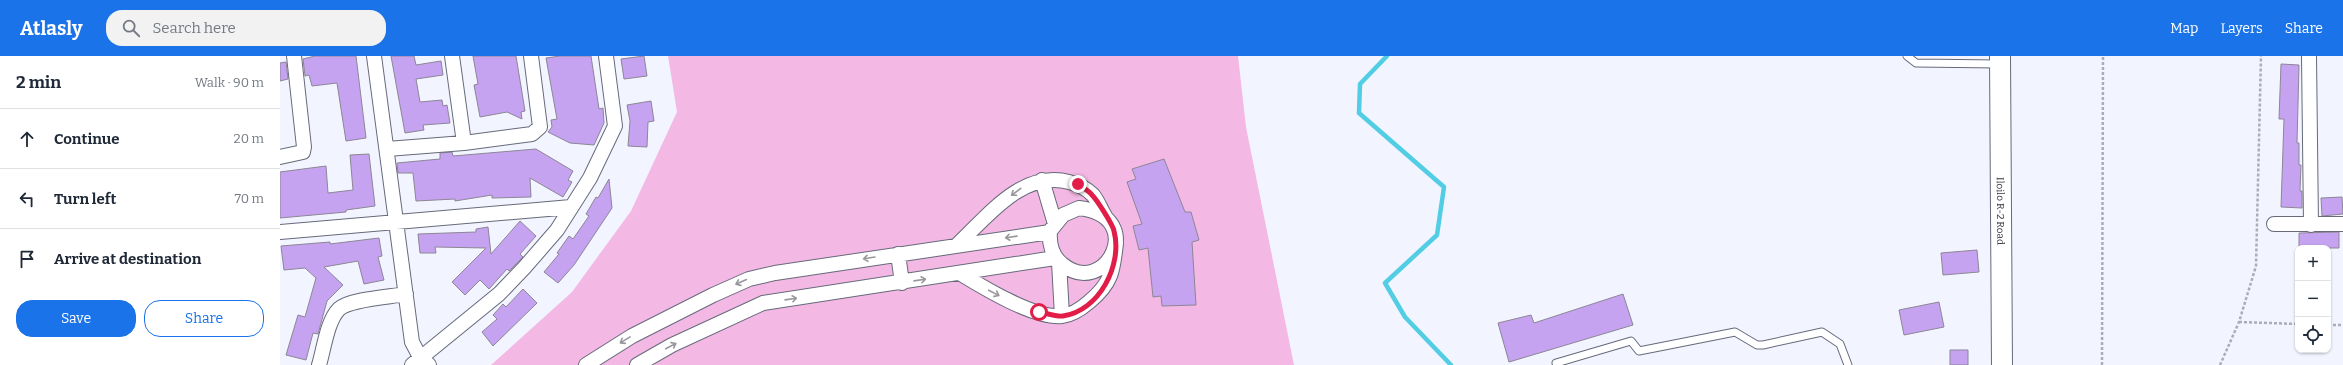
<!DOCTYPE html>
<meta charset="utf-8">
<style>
body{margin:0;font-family:Bitter,serif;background:#f2f2f3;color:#1f2937}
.controls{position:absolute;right:12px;bottom:12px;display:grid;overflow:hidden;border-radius:8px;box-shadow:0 1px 3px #0004}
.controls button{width:36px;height:36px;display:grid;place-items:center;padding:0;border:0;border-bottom:1px solid #e0e1e3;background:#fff;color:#1f2937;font:20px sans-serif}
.stop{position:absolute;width:12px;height:12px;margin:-9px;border:3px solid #e11d48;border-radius:50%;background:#fff}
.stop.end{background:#e11d48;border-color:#fff;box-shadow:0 1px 4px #0008}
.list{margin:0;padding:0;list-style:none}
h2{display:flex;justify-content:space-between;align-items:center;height:52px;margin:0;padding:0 16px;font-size:17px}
h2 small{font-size:13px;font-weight:400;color:#747a83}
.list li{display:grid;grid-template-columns:26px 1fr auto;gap:12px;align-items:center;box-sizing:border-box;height:60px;padding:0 16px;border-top:1px solid #e0e1e3}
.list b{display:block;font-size:15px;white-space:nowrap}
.list em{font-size:13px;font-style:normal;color:#747a83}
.actions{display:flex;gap:8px;padding:12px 16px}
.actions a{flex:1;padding:9px 0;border:1px solid #1a73e8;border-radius:16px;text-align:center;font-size:14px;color:#1a73e8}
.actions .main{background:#1a73e8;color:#fff}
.icon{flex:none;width:22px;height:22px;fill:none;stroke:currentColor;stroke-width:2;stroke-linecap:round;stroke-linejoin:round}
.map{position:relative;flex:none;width:2063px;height:309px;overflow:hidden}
header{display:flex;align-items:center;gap:24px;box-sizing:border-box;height:56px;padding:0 20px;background:#1a73e8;color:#fff}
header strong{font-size:19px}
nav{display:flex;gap:22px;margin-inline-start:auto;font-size:14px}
.search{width:280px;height:36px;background:#f2f2f3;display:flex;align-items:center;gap:10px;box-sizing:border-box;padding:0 14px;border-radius:16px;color:#747a83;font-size:15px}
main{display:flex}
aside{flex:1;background:#fff}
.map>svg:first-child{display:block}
.green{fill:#f3b9e4}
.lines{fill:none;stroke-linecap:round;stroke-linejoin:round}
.stream{stroke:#51cde4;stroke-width:4.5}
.building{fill:#c6a3f0;stroke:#8c8695}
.lane-casing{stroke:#666a79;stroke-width:9}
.street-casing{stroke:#666a79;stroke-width:16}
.secondary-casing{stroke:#666a79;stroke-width:22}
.path{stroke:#abadb6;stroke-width:2.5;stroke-dasharray:3 2;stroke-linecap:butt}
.lane{stroke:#fff;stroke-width:7}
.street{stroke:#fff;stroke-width:14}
.secondary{stroke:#fff;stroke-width:20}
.oneway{stroke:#98989c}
.route{stroke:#e11d48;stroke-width:5}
.labels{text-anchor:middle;stroke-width:3;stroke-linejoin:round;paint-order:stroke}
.street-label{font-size:10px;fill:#303238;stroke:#fff}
</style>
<header>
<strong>Atlasly</strong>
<div class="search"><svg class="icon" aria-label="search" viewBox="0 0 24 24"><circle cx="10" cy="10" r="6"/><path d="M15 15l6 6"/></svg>Search here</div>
<nav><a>Map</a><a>Layers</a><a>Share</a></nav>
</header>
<main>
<aside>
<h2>2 min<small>Walk · 90 m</small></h2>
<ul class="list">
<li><svg class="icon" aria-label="ahead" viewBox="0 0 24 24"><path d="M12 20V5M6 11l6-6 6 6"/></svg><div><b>Continue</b></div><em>20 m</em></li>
<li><svg class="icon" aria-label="left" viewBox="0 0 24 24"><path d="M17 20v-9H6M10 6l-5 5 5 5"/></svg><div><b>Turn left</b></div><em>70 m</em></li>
<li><svg class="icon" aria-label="arrive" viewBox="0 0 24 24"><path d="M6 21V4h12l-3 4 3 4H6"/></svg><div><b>Arrive at destination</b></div></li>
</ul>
<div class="actions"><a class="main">Save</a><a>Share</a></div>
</aside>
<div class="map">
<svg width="2063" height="309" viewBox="0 0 2063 309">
<rect width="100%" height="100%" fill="#f2f4ff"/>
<path class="green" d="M 388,0 L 958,0 L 966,71 L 1014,309 L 211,309 L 292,236 L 351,155 L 397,56 Z"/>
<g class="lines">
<path class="stream" d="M 1107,0 L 1080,28 L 1079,57 L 1164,131 L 1157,179 L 1105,227 L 1125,261 L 1171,309"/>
</g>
<path class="building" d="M 35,0 L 76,0 L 86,82 L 66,85 L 57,27 L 32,30 L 29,19 L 25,20 L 23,3 Z
M 111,0 L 134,0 L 136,9 L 161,5 L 163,19 L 136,23 L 140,46 L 162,44 L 163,50 L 167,49 L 170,67 L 143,69 L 144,74 L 125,77 Z
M 193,0 L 236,0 L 245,55 L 241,56 L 242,63 L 227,56 L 200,61 L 194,29 L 198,28 Z
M 280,0 L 311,0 L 319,53 L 323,52 L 324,67 L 314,89 L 290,87 L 268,76 L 272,71 L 271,64 L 277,63 L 266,2 Z
M 364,0 L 367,20 L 344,23 L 341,3 Z
M 6,6 L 8,23 L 0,25 L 0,7 Z
M 2001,8 L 2019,9 L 2017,87 L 2019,87 L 2019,109 L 2021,109 L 2020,135 L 2022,135 L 2022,152 L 2001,151 L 2004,63 L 1999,63 Z
M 371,45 L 374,65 L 368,66 L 367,91 L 348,90 L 350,65 L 347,49 Z
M 256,93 L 293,115 L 288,124 L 292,126 L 283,141 L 250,122 L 251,141 L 212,142 L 212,139 L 175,145 L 175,143 L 136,145 L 133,117 L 118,117 L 117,107 L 160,103 L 160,97 L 172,96 L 173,100 Z
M 89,98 L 95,150 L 66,154 L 66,156 L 0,162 L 0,116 L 46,110 L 48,137 L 73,134 L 70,99 Z
M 884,103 L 905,156 L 911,156 L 919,184 L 912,186 L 916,249 L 882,250 L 881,240 L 873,241 L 868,192 L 859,194 L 853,170 L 862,168 L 847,126 L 856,123 L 852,113 Z
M 329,123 L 332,152 L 294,209 L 278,227 L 264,216 L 279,198 L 277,197 L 289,180 L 293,183 L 309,160 L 306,158 L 316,141 L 318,142 Z
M 2062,141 L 2063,158 L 2042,160 L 2041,142 Z
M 240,165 L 256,180 L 240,198 L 243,201 L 229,215 L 227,213 L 209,233 L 200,224 L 185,239 L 172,226 L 206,192 L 155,191 L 156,197 L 140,197 L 138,178 L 196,176 L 196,173 L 208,171 L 211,198 Z
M 2059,176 L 2059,192 L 2019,192 L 2019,177 Z
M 99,182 L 102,200 L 98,201 L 104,224 L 84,228 L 78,205 L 44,211 L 63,229 L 47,245 L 38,278 L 33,277 L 26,304 L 6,299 L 18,259 L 25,261 L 36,222 L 25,212 L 4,214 L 1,190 L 50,186 L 50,188 Z
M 1697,194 L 1699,216 L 1663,219 L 1661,197 Z
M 243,233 L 257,247 L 213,290 L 202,276 L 217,263 L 213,259 L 223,248 L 226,251 Z
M 1343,238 L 1353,269 L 1229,306 L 1218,267 L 1251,259 L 1254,267 Z
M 1659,246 L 1664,271 L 1624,279 L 1619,254 Z
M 1670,294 L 1688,294 L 1688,309 L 1670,309 Z"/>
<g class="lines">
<defs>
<path id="lane" d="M 1627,0 L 1636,7 L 1718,8
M 1276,307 L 1351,285 L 1359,295 L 1455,276 L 1477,289 L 1483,289 L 1542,276 L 1560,288 L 1568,309"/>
<path id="street" d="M 94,0 L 132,286 L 140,301 L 149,309
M 172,0 L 184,87
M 2029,0 L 2031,169
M 107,93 L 184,87 L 252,78 L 260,71 L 251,0
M 0,101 L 23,96 L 24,91 L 14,0
M 762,124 L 775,168
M 799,152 C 869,160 825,244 782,208 C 772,200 769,187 770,175 L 783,159 Z
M 1994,168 L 2063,168
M 0,176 L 291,151
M 677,189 C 708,160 742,114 789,126 C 797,128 806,132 813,139 C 818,145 821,154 825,160
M 618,198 L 622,227
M 779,206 L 782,260
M 681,218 C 704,232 755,263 782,260 C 793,259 802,252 809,246 C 832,227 833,215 836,187
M 39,309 C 44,293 47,265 59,253 C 70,243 110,241 126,238
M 132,309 L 219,238 L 244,212 L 277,174 L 310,122 L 335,70 L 326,0
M 306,309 L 352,280 L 433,239 L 469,223 L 495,217 L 770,176
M 357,309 L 392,289 L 483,247 L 775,202"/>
<g id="secondary">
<path id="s1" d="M 1720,0 L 1722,309"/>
</g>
</defs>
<use href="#lane" class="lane-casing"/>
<use href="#street" class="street-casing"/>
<use href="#secondary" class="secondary-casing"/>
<path class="path" d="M 1959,266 L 2018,268
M 2048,269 L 2063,269
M 1822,309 L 1823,0
M 1940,309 L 1959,266 L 1976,210 L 1981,0"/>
<use href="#lane" class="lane"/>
<use href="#street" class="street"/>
<use href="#secondary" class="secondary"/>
</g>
<defs><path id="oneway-shaft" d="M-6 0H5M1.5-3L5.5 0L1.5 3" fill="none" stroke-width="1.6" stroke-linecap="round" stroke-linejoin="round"/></defs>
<g class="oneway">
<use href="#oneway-shaft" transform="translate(736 136) rotate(143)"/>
<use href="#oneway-shaft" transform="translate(731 181) rotate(172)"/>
<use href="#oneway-shaft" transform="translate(589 202) rotate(171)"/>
<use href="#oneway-shaft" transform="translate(640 224) rotate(-8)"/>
<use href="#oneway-shaft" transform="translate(461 226) rotate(156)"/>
<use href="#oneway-shaft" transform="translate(714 237) rotate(28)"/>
<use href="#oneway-shaft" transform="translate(511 243) rotate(-8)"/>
<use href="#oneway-shaft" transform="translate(345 284) rotate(148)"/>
<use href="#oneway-shaft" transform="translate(391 290) rotate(-28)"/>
</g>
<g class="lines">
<path class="route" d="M 759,256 C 766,257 776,261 783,260 C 819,255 843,209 834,175 C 833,169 817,144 812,139 C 809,135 802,131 798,128"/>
</g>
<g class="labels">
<g class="street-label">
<text dy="4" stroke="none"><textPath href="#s1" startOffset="155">Iloilo R-2 Road</textPath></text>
</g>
</g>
</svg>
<div class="controls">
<button>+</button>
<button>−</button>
<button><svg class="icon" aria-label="locate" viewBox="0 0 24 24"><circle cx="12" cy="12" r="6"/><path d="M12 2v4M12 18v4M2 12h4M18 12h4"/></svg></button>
</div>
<div class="stop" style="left:759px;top:256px"></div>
<div class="stop end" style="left:798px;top:128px"></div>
</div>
</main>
